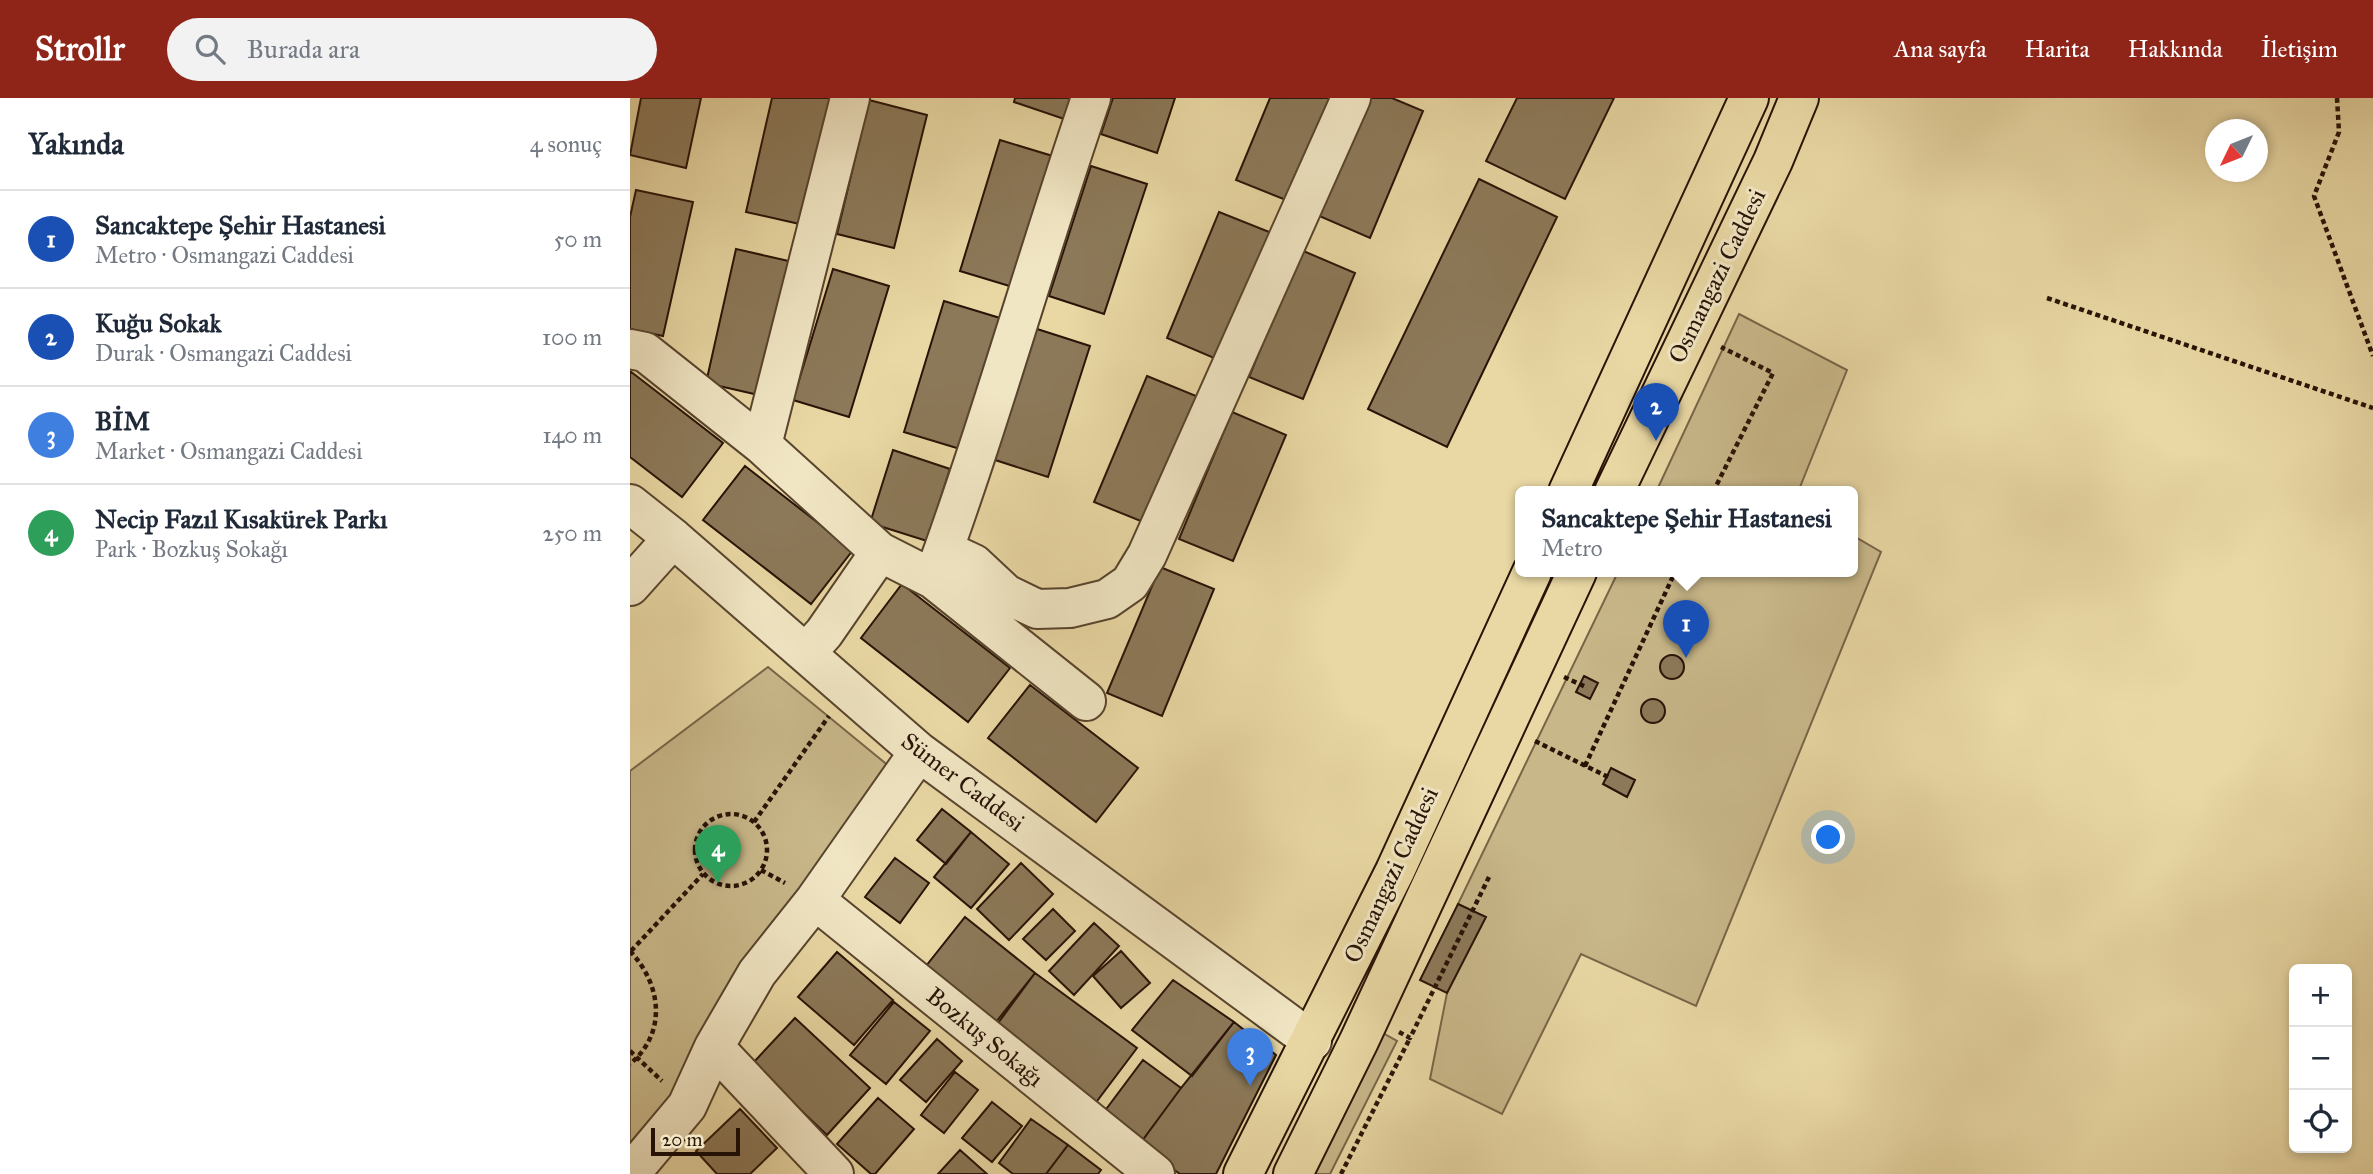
<!DOCTYPE html>
<html lang="tr">
<meta charset="utf-8">
<style>
body{margin:0;font-family:"IM FELL Great Primer",serif;background:#f2f2f3;color:#1f2937}
.controls{position:absolute;right:21px;bottom:21px;display:grid;overflow:hidden;border-radius:10px;box-shadow:0 4px 10px #0003}
.controls button{width:63px;height:63px;display:grid;place-items:center;padding:0;border:0;border-bottom:2px solid #e0e1e3;background:#fff;color:#1f2937;font:35px sans-serif}
.compass{position:absolute;left:1575px;top:21px;width:63px;height:63px;border-radius:50%;background:#fff;box-shadow:0 4px 10px #0003;rotate:227deg}
.scale{position:absolute;left:21px;bottom:18px;width:89px;box-sizing:border-box;padding-left:7px;border:4px solid #281307;border-top:0;font-size:19px;line-height:24px;white-space:nowrap;color:#281307;-webkit-text-stroke:5px #f1e6c4;paint-order:stroke}
.you{position:absolute;left:1199px;top:740px;width:24px;height:24px;margin:-18px;border:5px solid #fff;border-radius:50%;background:#1a73e8;box-shadow:0 0 0 10px #1a73e833}
.badge{display:grid;place-items:center;width:46px;height:46px;border-radius:50%;background:#8f2418;color:#fff;font-size:23px;font-weight:700}
.pin{position:absolute;translate:-50% -58px;filter:drop-shadow(0 2px 4px #0008)}
.pin::after{content:'';position:absolute;top:37px;width:24px;height:21px;background:inherit;clip-path:polygon(0 0,100% 0,50% 100%)}
.popup{position:absolute;left:885px;top:388px;width:343px;height:91px;box-sizing:border-box;display:grid;place-content:center;border-radius:10px;background:#fff;filter:drop-shadow(0 2px 5px #0005);font-size:23px;white-space:nowrap;color:#747a83}
.popup b{font-size:26px;color:#1f2937}
.popup::after{content:'';position:absolute;left:50%;top:100%;margin-left:-14px;border:14px solid transparent;border-top-color:#fff}
.list{margin:0;padding:0;list-style:none}
h2{display:flex;justify-content:space-between;align-items:center;height:91px;margin:0;padding:0 28px;font-size:30px}
h2 small{font-size:23px;font-weight:400;color:#747a83}
.list li{display:grid;grid-template-columns:46px 1fr auto;gap:21px;align-items:center;box-sizing:border-box;height:98px;padding:0 28px;border-top:2px solid #e0e1e3}
.list b{display:block;font-size:26px;white-space:nowrap}
.list p{margin:0;font-size:23px;white-space:nowrap;color:#747a83}
.list em{font-size:23px;font-style:normal;color:#747a83}
.icon{flex:none;width:38px;height:38px;fill:none;stroke:currentColor;stroke-width:2;stroke-linecap:round;stroke-linejoin:round}
.map{position:relative;flex:none;width:1743px;height:1076px;overflow:hidden}
header{display:flex;align-items:center;gap:42px;box-sizing:border-box;height:98px;padding:0 35px;background:#8f2418;color:#fff}
header strong{font-size:33px}
nav{display:flex;gap:38px;margin-inline-start:auto;font-size:24px}
.search{width:490px;height:63px;background:#f2f2f3;display:flex;align-items:center;gap:18px;box-sizing:border-box;padding:0 24px;border-radius:38px;color:#747a83;font-size:26px}
main{display:flex}
aside{flex:1;background:#fff}
.map>svg:first-child{display:block}
.green{fill:#c8b789;stroke:#786548;stroke-width:2}
.building{fill:#8c7959;stroke:#281307;stroke-width:2}
.lines{fill:none;stroke-linecap:round;stroke-linejoin:round}
.minor-casing{stroke:#58442e;stroke-width:42}
.major-casing{stroke:#281307;stroke-width:42}
.path{stroke:#281307;stroke-width:4.5;stroke-dasharray:5 3.5;stroke-linecap:butt}
.minor{stroke:#f1e6c4;stroke-width:38}
.major{stroke:#e9d8a4;stroke-width:38}
.labels{text-anchor:middle;stroke-width:6;stroke-linejoin:round;paint-order:stroke}
.street-label{font-size:24px;fill:#281307;stroke:#f1e6c4}
</style>
<header>
<strong>Strollr</strong>
<div class="search"><svg class="icon" aria-label="search" viewBox="0 0 24 24"><circle cx="10" cy="10" r="6"/><path d="M15 15l6 6"/></svg>Burada ara</div>
<nav><a>Ana sayfa</a><a>Harita</a><a>Hakkında</a><a>İletişim</a></nav>
</header>
<main>
<aside>
<h2>Yakında<small>4 sonuç</small></h2>
<ul class="list">
<li><span class="badge" style="background:#1a4fb4">1</span><div><b>Sancaktepe Şehir Hastanesi</b><p>Metro · Osmangazi Caddesi</p></div><em>50 m</em></li>
<li><span class="badge" style="background:#1a4fb4">2</span><div><b>Kuğu Sokak</b><p>Durak · Osmangazi Caddesi</p></div><em>100 m</em></li>
<li><span class="badge" style="background:#3f7fe0">3</span><div><b>BİM</b><p>Market · Osmangazi Caddesi</p></div><em>140 m</em></li>
<li><span class="badge" style="background:#2e9e5b">4</span><div><b>Necip Fazıl Kısakürek Parkı</b><p>Park · Bozkuş Sokağı</p></div><em>250 m</em></li>
</ul>
</aside>
<div class="map">
<svg width="1743" height="1076" viewBox="0 0 1743 1076">
<rect width="100%" height="100%" fill="#e9d8a4"/>
<filter id="stains"><feTurbulence type="fractalNoise" baseFrequency=".00286" numOctaves="4"/><feColorMatrix values="0 0 0 0 .2 0 0 0 0 .09 0 0 0 0 .02 0 0 0 .5 -.17"/></filter>
<radialGradient id="worn" r=".72"><stop offset=".6" stop-color="#630" stop-opacity="0"/><stop offset="1" stop-color="#630" stop-opacity=".3"/></radialGradient>
<path class="green" d="M 1109,216 L 1217,272 L 1168,394 L 1026,394 Z
M 1222,437 L 1251,454 L 1066,908 L 951,856 L 872,1016 L 800,981 L 817,895 L 855,820 L 828,806 L 988,474 L 1222,474 Z
M 138,569 L 260,669 L 31,1024 L 0,1052 L 0,673 Z
M 751,934 L 767,943 L 700,1076 L 680,1076 Z"/>
<path class="building" d="M 11,0 L 71,0 L 56,70 L 0,57 Z
M 142,0 L 202,0 L 174,127 L 116,114 Z
M 385,0 L 447,0 L 440,23 L 384,4 Z
M 483,0 L 545,0 L 527,55 L 471,36 Z
M 640,0 L 704,0 L 661,104 L 606,82 Z
M 735,0 L 762,0 L 793,13 L 740,140 L 687,117 Z
M 887,0 L 984,0 L 935,101 L 856,63 Z
M 239,2 L 297,17 L 264,150 L 207,136 Z
M 370,42 L 426,59 L 386,190 L 330,173 Z
M 461,68 L 517,86 L 474,216 L 419,198 Z
M 849,81 L 927,119 L 817,349 L 738,311 Z
M 6,92 L 63,104 L 33,238 L 0,231 L 0,119 Z
M 589,114 L 644,136 L 591,263 L 537,240 Z
M 106,151 L 163,164 L 133,298 L 76,285 Z
M 671,152 L 725,175 L 673,301 L 619,279 Z
M 203,171 L 259,188 L 219,319 L 163,302 Z
M 314,203 L 370,220 L 330,351 L 274,334 Z
M 404,230 L 460,248 L 418,379 L 362,361 Z
M 0,273 L 93,345 L 52,399 L 0,359 Z
M 517,278 L 571,300 L 518,426 L 464,404 Z
M 602,314 L 656,337 L 603,463 L 549,441 Z
M 263,352 L 320,371 L 297,443 L 240,425 Z
M 115,368 L 223,452 L 181,506 L 73,422 Z
M 530,469 L 584,491 L 532,618 L 477,595 Z
M 272,486 L 380,570 L 338,624 L 231,540 Z
M1030 569a12 12 0 1 1 24 0a12 12 0 1 1-24 0Z
M 954,578 L 968,585 L 960,601 L 946,594 Z
M 400,587 L 508,670 L 466,724 L 358,640 Z
M1011 613a12 12 0 1 1 24 0a12 12 0 1 1-24 0Z
M 981,670 L 1005,682 L 997,699 L 973,686 Z
M 312,711 L 341,734 L 316,766 L 287,742 Z
M 341,734 L 379,766 L 341,810 L 304,779 Z
M 265,760 L 299,785 L 270,825 L 235,799 Z
M 391,765 L 423,796 L 379,842 L 347,811 Z
M 828,806 L 856,819 L 817,895 L 790,882 Z
M 423,811 L 445,833 L 416,862 L 393,841 Z
M 335,819 L 405,875 L 366,924 L 296,868 Z
M 464,825 L 489,848 L 444,897 L 419,873 Z
M 491,853 L 520,885 L 491,910 L 463,878 Z
M 207,854 L 263,902 L 224,947 L 168,899 Z
M 405,875 L 507,950 L 464,1007 L 363,932 Z
M 543,882 L 604,924 L 562,978 L 502,932 Z
M 264,904 L 300,933 L 256,986 L 220,957 Z
M 165,920 L 240,990 L 197,1037 L 122,966 Z
M 604,924 L 646,957 L 586,1076 L 550,1076 L 509,1047 L 551,990 Z
M 307,941 L 332,963 L 296,1004 L 270,982 Z
M 513,962 L 551,990 L 509,1047 L 471,1018 Z
M 325,974 L 348,992 L 314,1035 L 291,1017 Z
M 248,1000 L 284,1031 L 245,1076 L 241,1076 L 207,1046 Z
M 362,1004 L 392,1028 L 362,1064 L 332,1040 Z
M 110,1011 L 147,1050 L 120,1076 L 87,1076 L 66,1053 Z
M 401,1021 L 438,1047 L 416,1076 L 383,1076 L 369,1065 Z
M 438,1047 L 471,1072 L 468,1076 L 416,1076 Z
M 330,1052 L 357,1076 L 308,1076 Z"/>
<g class="lines">
<defs>
<path id="minor" d="M 0,251 L 15,254 L 132,347 L 250,454 L 194,535 L 176,555
M 132,347 L 220,0
M 0,406 L 43,440 L 289,654 L 682,943
M 314,452 L 344,466 L 376,496 L 407,511 L 440,510 L 477,501 L 500,485 L 517,457 L 721,0
M 250,454 L 303,481 L 456,603
M 303,481 C 361,323 406,160 461,0
M 0,488 L 43,440
M 185,802 L 525,1076
M 84,949 L 204,1076
M 0,1076 L 57,1008 L 84,949 L 127,875 L 185,802 L 289,654"/>
<path id="major" d="M 938,394 L 1119,0
M 984,394 L 1143,63 L 1169,0
M 613,1076 L 765,773 L 902,474
M 663,1076 L 729,943 L 947,474"/>
</defs>
<use href="#minor" class="minor-casing"/>
<use href="#major" class="major-casing"/>
<path class="path" d="M 1707,0 L 1709,34 L 1684,98 L 1743,258
M 1417,200 L 1743,310
M 1083,394 L 1143,275 L 1091,249
M 934,579 L 956,589
M 905,643 L 980,680
M 955,668 L 1045,474
M65 752a36 36 0 1 1 72 0a36 36 0 1 1-72 0Z
M 124,724 L 199,618
M 131,772 L 155,785
M 0,853 C 31,886 38,934 0,966
M 1,853 L 73,776
M 769,934 L 780,940 L 859,779
M 0,953 L 32,983
M 711,1076 L 780,940"/>
<use href="#minor" class="minor"/>
<use href="#major" class="major"/>
</g>
<g class="labels">
<g class="street-label">
<text transform="translate(1087 178) rotate(-64)" y="8">Osmangazi Caddesi</text>
<text transform="translate(333 684) rotate(37)" y="8">Sümer Caddesi</text>
<text transform="translate(761 777) rotate(-65)" y="8">Osmangazi Caddesi</text>
<text transform="translate(355 939) rotate(39)" y="8">Bozkuş Sokağı</text>
</g>
</g>
<rect width="100%" height="100%" filter="url(#stains)"/>
<rect width="100%" height="100%" fill="url(#worn)"/>
</svg>
<div class="controls">
<button>+</button>
<button>−</button>
<button><svg class="icon" aria-label="locate" viewBox="0 0 24 24"><circle cx="12" cy="12" r="6"/><path d="M12 2v4M12 18v4M2 12h4M18 12h4"/></svg></button>
</div>
<svg class="compass" viewBox="-18 -18 36 36"><path d="M0-13l5 13h-10z" fill="#e53935"/><path d="M0 13l5-13h-10z" fill="#747a83"/></svg>
<div class="scale">20 m</div>
<div class="you"></div>
<div class="pin badge" style="left:1056px;top:560px;background:#1a4fb4">1</div>
<div class="popup"><b>Sancaktepe Şehir Hastanesi</b>Metro</div>
<div class="pin badge" style="left:1026px;top:343px;background:#1a4fb4">2</div>
<div class="pin badge" style="left:620px;top:988px;background:#3f7fe0">3</div>
<div class="pin badge" style="left:88px;top:785px;background:#2e9e5b">4</div>
</div>
</main>
